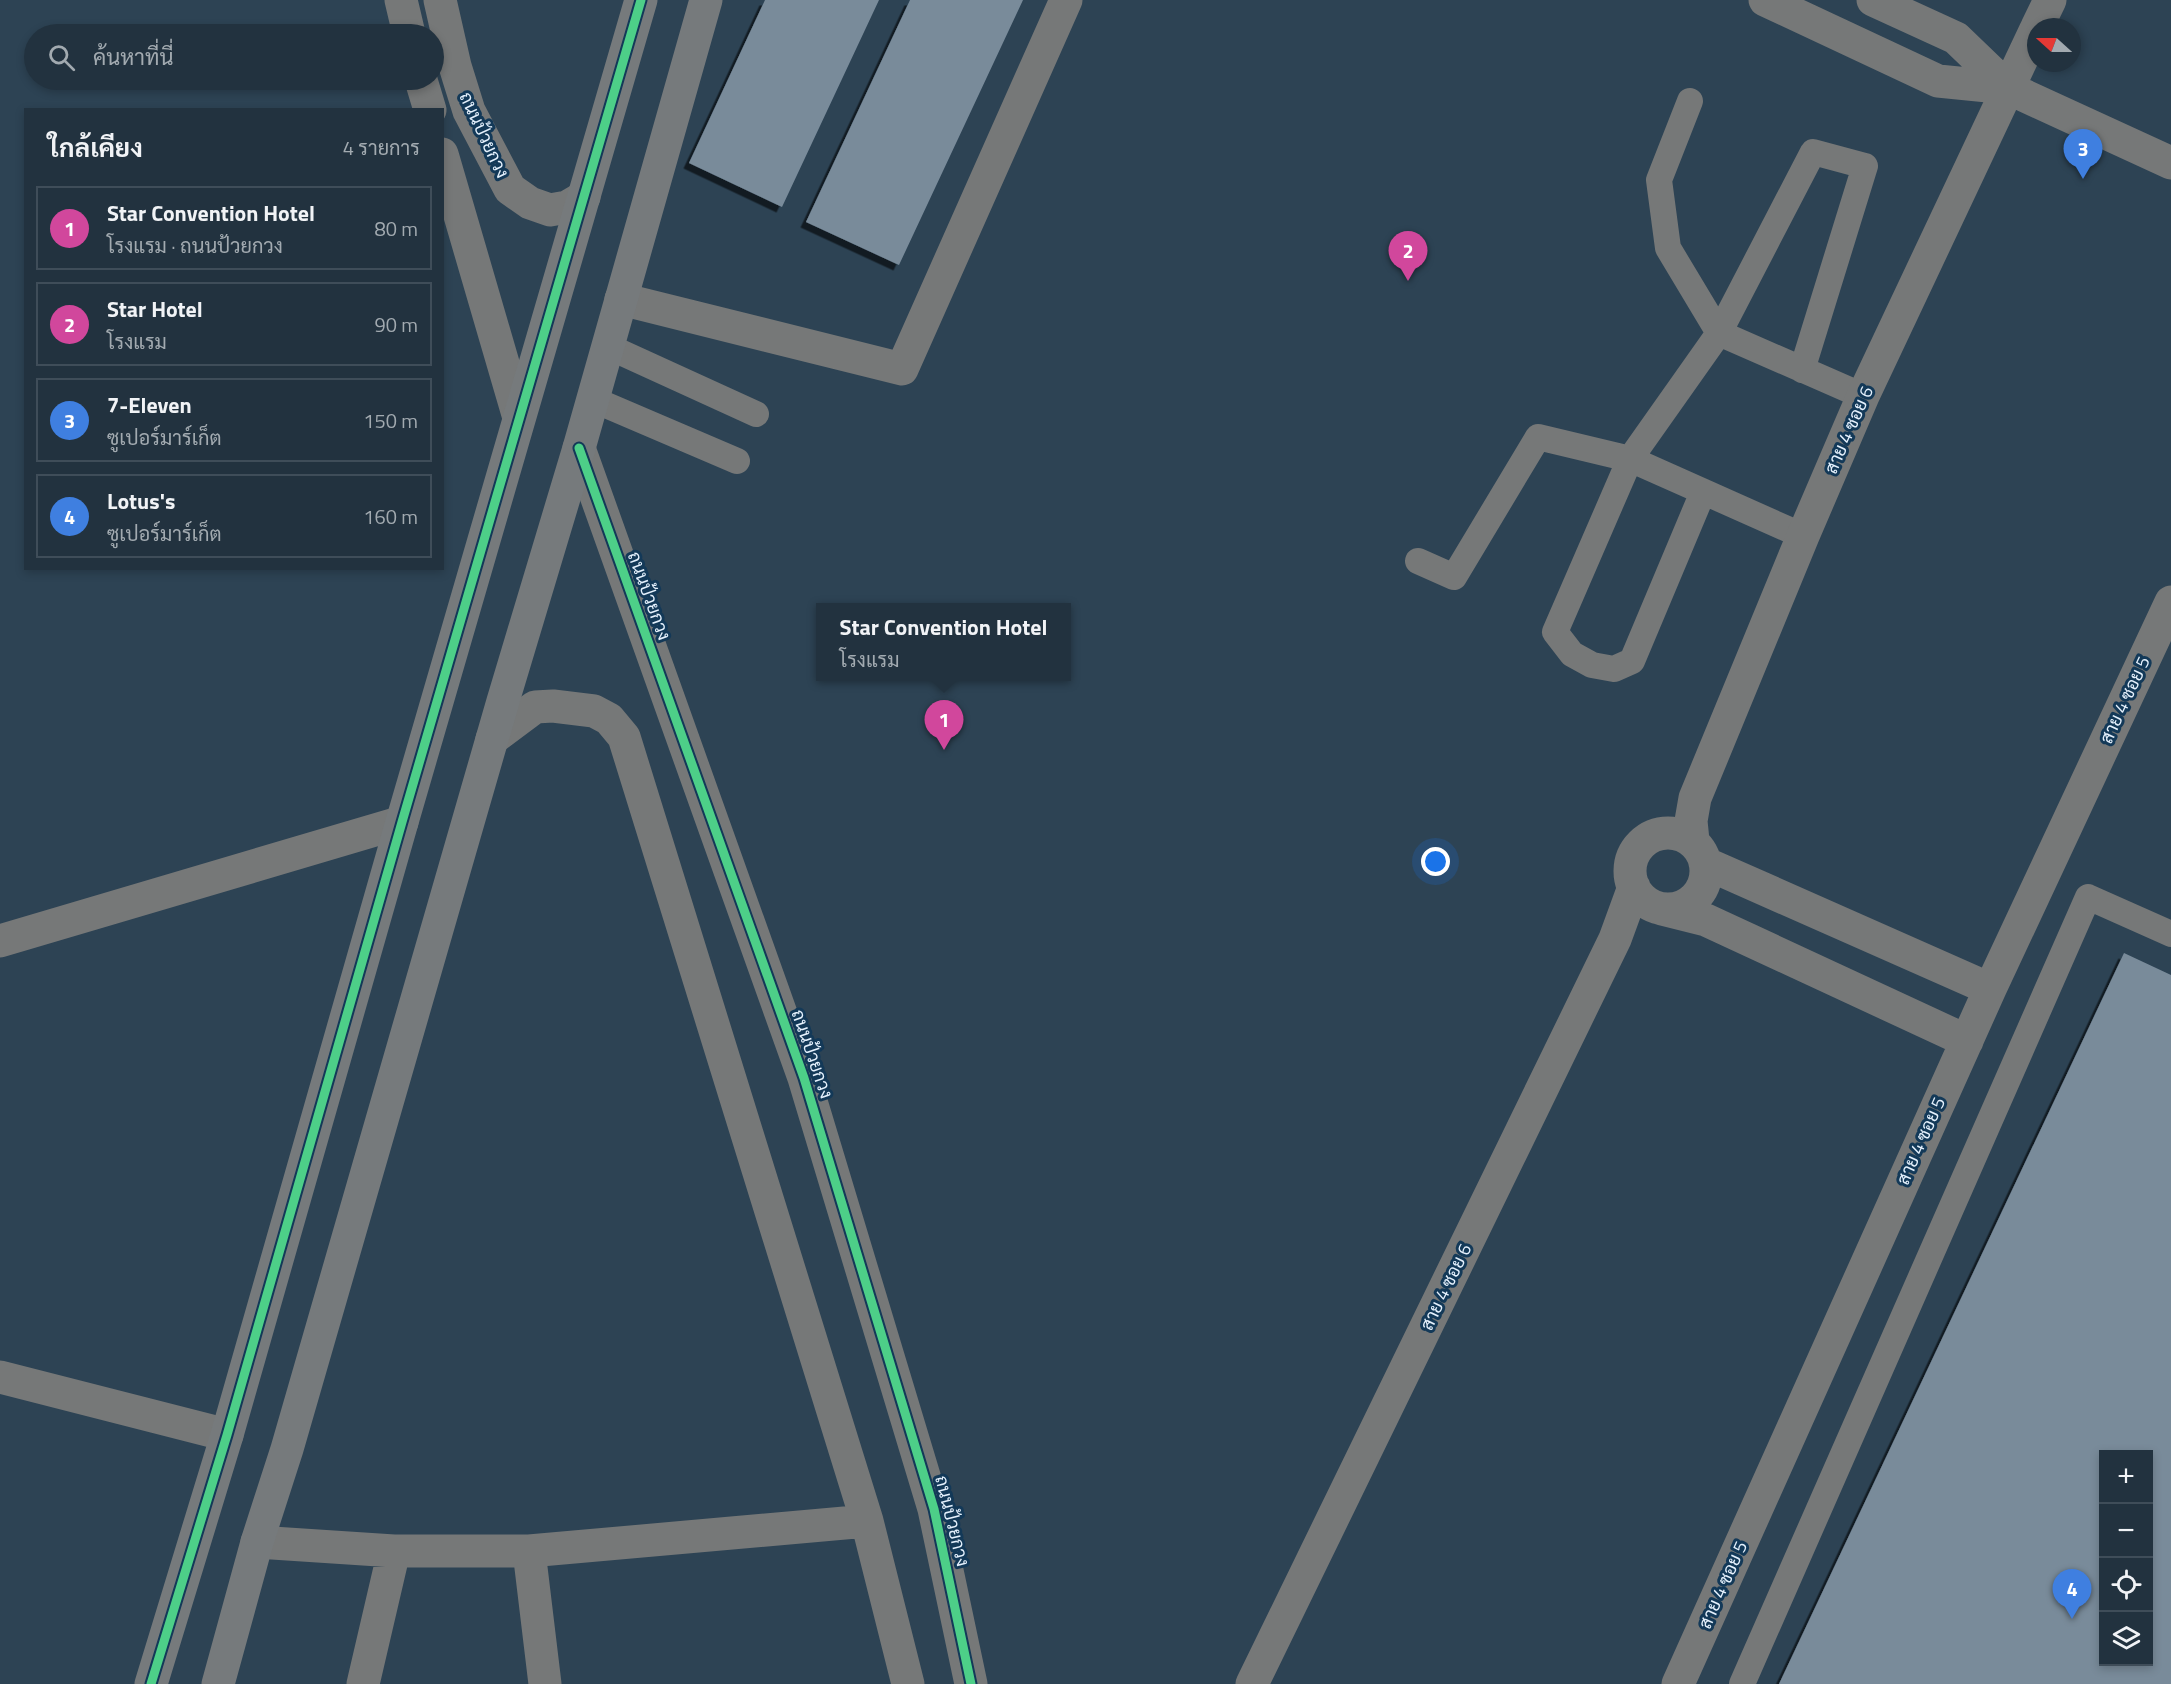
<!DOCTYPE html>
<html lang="th">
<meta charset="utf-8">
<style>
body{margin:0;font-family:"Titillium Web",Sarabun,sans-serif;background:#2a3a46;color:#f1f3f6}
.controls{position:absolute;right:18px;bottom:18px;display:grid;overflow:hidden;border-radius:0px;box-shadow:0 3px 9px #0003}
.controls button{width:54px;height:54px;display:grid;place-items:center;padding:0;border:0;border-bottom:2px solid #3f4d59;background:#22323f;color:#f1f3f6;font:30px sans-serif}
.compass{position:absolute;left:2027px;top:18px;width:54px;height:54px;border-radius:50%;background:#22323f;box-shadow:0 3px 9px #0003;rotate:291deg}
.you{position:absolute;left:1436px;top:862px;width:21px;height:21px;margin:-15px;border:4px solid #fff;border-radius:50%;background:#1a73e8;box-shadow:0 0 0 9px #1a73e833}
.badge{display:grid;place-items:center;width:39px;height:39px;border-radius:50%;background:#a5b4c2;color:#fff;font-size:20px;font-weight:700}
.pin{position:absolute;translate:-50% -50px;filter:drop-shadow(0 2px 3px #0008)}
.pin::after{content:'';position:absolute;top:32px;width:21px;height:18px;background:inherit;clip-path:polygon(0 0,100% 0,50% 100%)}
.popup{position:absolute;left:816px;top:603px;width:255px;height:78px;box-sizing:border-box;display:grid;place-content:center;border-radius:0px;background:#22323f;filter:drop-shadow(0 2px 4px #0005);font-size:20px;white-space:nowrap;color:#a2aab0}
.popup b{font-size:22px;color:#f1f3f6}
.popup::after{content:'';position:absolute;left:50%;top:100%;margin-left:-12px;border:12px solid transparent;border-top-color:#22323f}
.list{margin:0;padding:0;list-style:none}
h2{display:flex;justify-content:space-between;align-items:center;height:78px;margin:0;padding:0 24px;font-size:26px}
h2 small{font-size:20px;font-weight:400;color:#a2aab0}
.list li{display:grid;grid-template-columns:39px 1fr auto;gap:18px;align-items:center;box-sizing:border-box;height:84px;margin:0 12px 12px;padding:0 12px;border:2px solid #3f4d59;border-radius:0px}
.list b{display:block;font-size:22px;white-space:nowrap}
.list p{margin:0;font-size:20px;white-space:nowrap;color:#a2aab0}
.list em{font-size:20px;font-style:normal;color:#a2aab0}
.icon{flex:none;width:33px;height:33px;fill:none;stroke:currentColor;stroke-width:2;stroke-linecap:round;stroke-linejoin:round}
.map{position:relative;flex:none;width:2171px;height:1684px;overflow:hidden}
.search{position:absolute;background:#22323f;box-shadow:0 3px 9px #0003;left:24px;top:24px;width:420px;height:66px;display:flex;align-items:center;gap:15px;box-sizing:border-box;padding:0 21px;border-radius:33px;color:#a2aab0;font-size:22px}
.panel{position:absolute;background:#22323f;box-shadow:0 3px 9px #0003;left:24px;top:108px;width:420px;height:462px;border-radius:0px}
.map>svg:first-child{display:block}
.building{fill:#798b9a;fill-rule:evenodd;filter:url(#shadow)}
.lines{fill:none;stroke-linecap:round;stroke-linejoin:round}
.lane{stroke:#767878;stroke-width:26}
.street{stroke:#767878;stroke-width:33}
.secondary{stroke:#767a7c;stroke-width:33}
.cycleway-casing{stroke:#133958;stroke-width:13}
.cycleway{stroke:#4dcf88;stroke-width:9}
.labels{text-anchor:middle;stroke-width:6;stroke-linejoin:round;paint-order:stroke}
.street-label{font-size:18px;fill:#e5f1fd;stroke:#133958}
</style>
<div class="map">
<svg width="2171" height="1684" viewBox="0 0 2171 1684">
<defs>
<filter id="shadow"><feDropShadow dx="-5.5" dy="5.5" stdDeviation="0" flood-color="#0009"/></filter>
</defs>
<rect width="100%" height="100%" fill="#2d4354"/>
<path class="building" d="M 765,0 L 879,0 L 782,207 L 689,163 Z
M 910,0 L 1023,0 L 899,265 L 806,222 Z
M 2124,953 L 2171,975 L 2171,1684 L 1779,1684 ZM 2104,1454 L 2148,1454 L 2148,1662 L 2104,1662 Z"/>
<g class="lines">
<path class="lane" d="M 1690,101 L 1659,180 L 1668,248 L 1719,333 L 1863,396
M 607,346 L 756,414
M 1802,370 L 1865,166 L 1813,152 L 1719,333 L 1630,459 L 1803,536
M 592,399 L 737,461
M 1418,561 L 1454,577 L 1538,437 L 1630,459 L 1555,632 L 1572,654 L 1592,665 L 1614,669 L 1632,661 L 1703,492
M 1742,1684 L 2088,897 L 2171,934"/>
<path class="street" d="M 401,0 L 409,34
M 440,0 L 455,66 L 469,111 L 510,189 L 530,203 L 550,210 L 567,207 L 584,197
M 1765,0 L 1938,81 L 2008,88 L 2171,163
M 1873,0 L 1956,38 L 2008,88
M 2037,27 L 2050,0
M 421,80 L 430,110
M 442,154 L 519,418
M 621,299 L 902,369 L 1066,0
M 579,448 L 804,1078 L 934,1509 L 971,1684
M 492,739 L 535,707 L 553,706 L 594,711 L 609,719 L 624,737 L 867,1521 L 908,1684
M1630 871a38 38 0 1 1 76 0a38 38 0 1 1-76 0Z
M 1693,841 L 1691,821 L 1695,798 L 1803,536 L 1863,396 L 2036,29
M 1705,863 L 1990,989
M 1662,909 L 1706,920 L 1967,1041
M 0,941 L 402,822
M 0,1377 L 227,1435
M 257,1542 L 394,1551 L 529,1551 L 867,1521
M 529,1551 L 545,1684
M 363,1684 L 394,1551
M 1252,1684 L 1615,939 L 1634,887
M 1678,1684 L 1990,989 L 2171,602"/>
<path class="secondary" d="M 151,1684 L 227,1435 L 402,822 L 641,0
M 218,1684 L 257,1542 L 287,1449 L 503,701 L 579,448 L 706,0"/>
<defs>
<path id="cycleway" d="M 579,448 L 804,1078 L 934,1509 L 971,1684
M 151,1684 L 227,1435 L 402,822 L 641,0"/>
</defs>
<use href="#cycleway" class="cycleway-casing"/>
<use href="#cycleway" class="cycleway"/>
</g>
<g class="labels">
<g class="street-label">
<text transform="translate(484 135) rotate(65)" y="6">ถนนป้วยกวง</text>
<text transform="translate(1849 430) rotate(-66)" y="6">สาย 4 ซอย 6</text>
<text transform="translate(649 596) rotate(70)" y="6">ถนนป้วยกวง</text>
<text transform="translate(2125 700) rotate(-65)" y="6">สาย 4 ซอย 5</text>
<text transform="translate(812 1054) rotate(71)" y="6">ถนนป้วยกวง</text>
<text transform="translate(1921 1141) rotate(-66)" y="6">สาย 4 ซอย 5</text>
<text transform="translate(1446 1287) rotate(-64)" y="6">สาย 4 ซอย 6</text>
<text transform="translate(952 1521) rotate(76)" y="6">ถนนป้วยกวง</text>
<text transform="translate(1723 1585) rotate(-66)" y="6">สาย 4 ซอย 5</text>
</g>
</g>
</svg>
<div class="controls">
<button>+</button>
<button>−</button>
<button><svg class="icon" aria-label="locate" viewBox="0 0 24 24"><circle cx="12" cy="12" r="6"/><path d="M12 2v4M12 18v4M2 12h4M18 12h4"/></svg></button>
<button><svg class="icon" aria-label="layers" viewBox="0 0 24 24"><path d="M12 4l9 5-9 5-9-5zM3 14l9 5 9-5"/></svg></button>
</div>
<svg class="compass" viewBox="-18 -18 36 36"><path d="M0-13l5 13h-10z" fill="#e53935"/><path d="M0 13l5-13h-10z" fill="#a2aab0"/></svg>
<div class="you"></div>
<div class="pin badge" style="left:944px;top:750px;background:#d1479c">1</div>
<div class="popup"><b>Star Convention Hotel</b>โรงแรม</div>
<div class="pin badge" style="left:1408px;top:281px;background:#d1479c">2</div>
<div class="pin badge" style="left:2083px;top:179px;background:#3f7fe0">3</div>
<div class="pin badge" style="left:2072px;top:1619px;background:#3f7fe0">4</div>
<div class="search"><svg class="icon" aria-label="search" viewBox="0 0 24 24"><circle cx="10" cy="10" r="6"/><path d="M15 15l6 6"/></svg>ค้นหาที่นี่</div>
<section class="panel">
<h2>ใกล้เคียง<small>4 รายการ</small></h2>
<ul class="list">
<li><span class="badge" style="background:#d1479c">1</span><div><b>Star Convention Hotel</b><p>โรงแรม · ถนนป้วยกวง</p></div><em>80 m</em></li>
<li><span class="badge" style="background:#d1479c">2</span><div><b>Star Hotel</b><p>โรงแรม</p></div><em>90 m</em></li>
<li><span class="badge" style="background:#3f7fe0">3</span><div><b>7-Eleven</b><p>ซูเปอร์มาร์เก็ต</p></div><em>150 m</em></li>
<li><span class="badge" style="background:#3f7fe0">4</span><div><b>Lotus's</b><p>ซูเปอร์มาร์เก็ต</p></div><em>160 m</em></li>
</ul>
</section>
</div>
